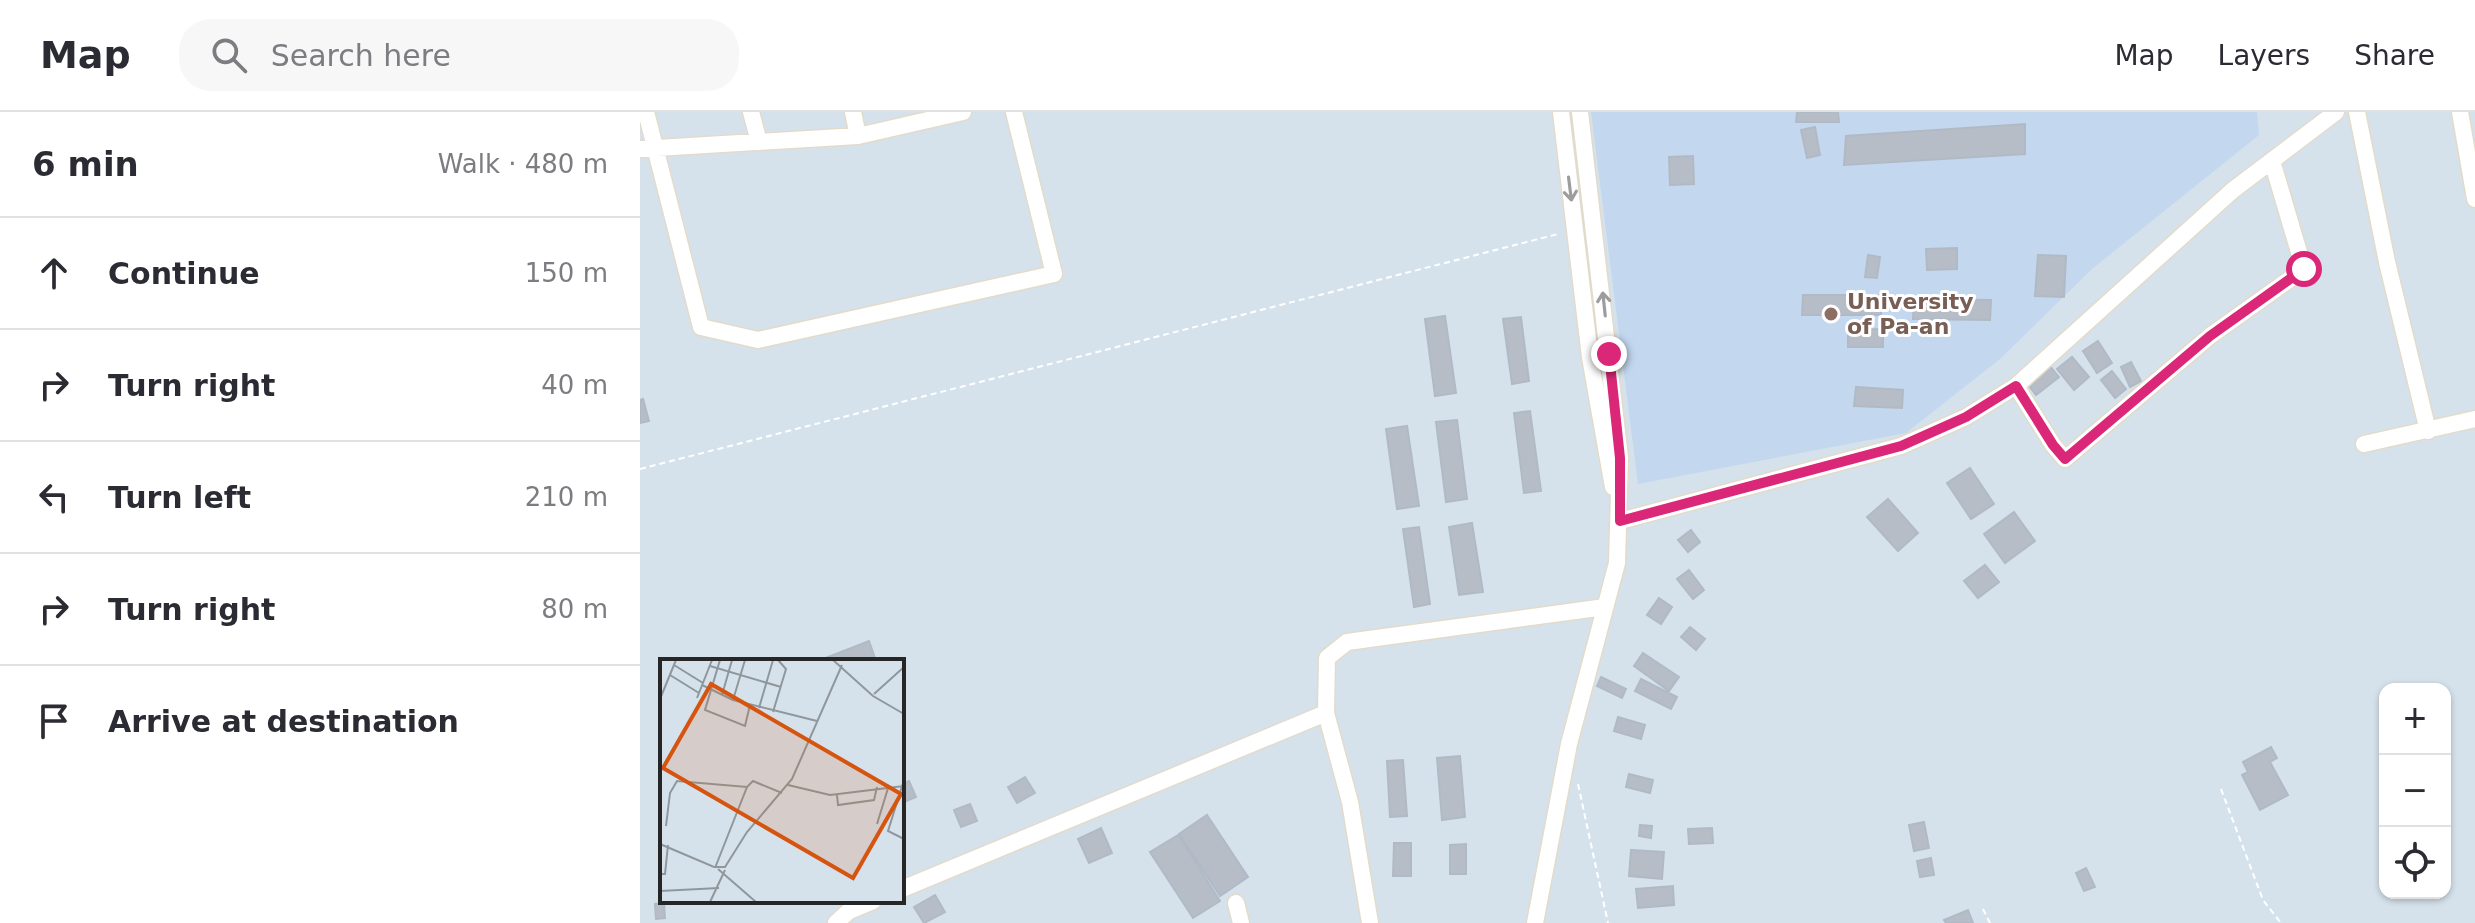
<!DOCTYPE html>
<meta charset="utf-8">
<style>
body{margin:0;font-family:"DejaVu Sans",sans-serif;background:#f7f7f7;color:#2b2b33}
.controls{position:absolute;right:24px;bottom:24px;display:grid;overflow:hidden;border-radius:16px;box-shadow:0 2px 6px #0004}
.controls button{width:72px;height:72px;display:grid;place-items:center;padding:0;border:0;border-bottom:2px solid #e1e1e2;background:#fff;color:#2b2b33;font:40px sans-serif}
.stop{position:absolute;width:24px;height:24px;margin:-18px;border:6px solid #db2777;border-radius:50%;background:#fff}
.stop.end{background:#db2777;border-color:#fff;box-shadow:0 2px 8px #0008}
.list{margin:0;padding:0;list-style:none}
h2{display:flex;justify-content:space-between;align-items:center;height:104px;margin:0;padding:0 32px;font-size:34px}
h2 small{font-size:26px;font-weight:400;color:#7c7c81}
.list li{display:grid;grid-template-columns:52px 1fr auto;gap:24px;align-items:center;box-sizing:border-box;height:112px;padding:0 32px;border-top:2px solid #e1e1e2}
.list b{display:block;font-size:30px;white-space:nowrap}
.list em{font-size:26px;font-style:normal;color:#7c7c81}
.icon{flex:none;width:44px;height:44px;fill:none;stroke:currentColor;stroke-width:2;stroke-linecap:round;stroke-linejoin:round}
.map{position:relative;flex:none;width:1835px;height:811px;overflow:hidden}
header{display:flex;align-items:center;gap:48px;box-sizing:border-box;height:112px;padding:0 40px;background:#fff;border-bottom:2px solid #e1e1e2}
header strong{font-size:38px}
nav{display:flex;gap:44px;margin-inline-start:auto;font-size:28px}
.search{width:560px;height:72px;background:#f7f7f7;display:flex;align-items:center;gap:20px;box-sizing:border-box;padding:0 28px;border-radius:32px;color:#7c7c81;font-size:30px}
main{display:flex}
aside{flex:1;background:#fff}
.map>svg:first-child{display:block}
.education{fill:#c3d7ef}
.building{fill:#b6bdc6;stroke:#b0bac6;stroke-width:2}
.lines{fill:none;stroke-linecap:round;stroke-linejoin:round}
.minor-casing{stroke:#e2dbcb;stroke-width:19}
.path{stroke:#fff;stroke-width:2;stroke-dasharray:6 4;stroke-linecap:butt}
.minor{stroke:#fff;stroke-width:16}
.oneway{stroke:#9d9d9d}
.route{stroke:#db2777;stroke-width:10}
.education-dot{fill:#8d6e63;stroke:#fff;stroke-width:3}
.labels{text-anchor:middle;stroke-width:6;stroke-linejoin:round;paint-order:stroke}
.education-label{font-size:22px;font-weight:bold;fill:#785e54;stroke:#fff;text-anchor:start}
.inset-road{fill:none;stroke:#90979c;stroke-width:2}
.view{fill:#d5540f;fill-opacity:0.15;stroke:#d5540f;stroke-width:4}
.inset-edge{fill:none;stroke:#262626;stroke-width:4}
</style>
<header>
<strong>Map</strong>
<div class="search"><svg class="icon" aria-label="search" viewBox="0 0 24 24"><circle cx="10" cy="10" r="6"/><path d="M15 15l6 6"/></svg>Search here</div>
<nav><a>Map</a><a>Layers</a><a>Share</a></nav>
</header>
<main>
<aside>
<h2>6 min<small>Walk · 480 m</small></h2>
<ul class="list">
<li><svg class="icon" aria-label="ahead" viewBox="0 0 24 24"><path d="M12 20V5M6 11l6-6 6 6"/></svg><div><b>Continue</b></div><em>150 m</em></li>
<li><svg class="icon" aria-label="right" viewBox="0 0 24 24"><path d="M7 20v-9h11M14 6l5 5-5 5"/></svg><div><b>Turn right</b></div><em>40 m</em></li>
<li><svg class="icon" aria-label="left" viewBox="0 0 24 24"><path d="M17 20v-9H6M10 6l-5 5 5 5"/></svg><div><b>Turn left</b></div><em>210 m</em></li>
<li><svg class="icon" aria-label="right" viewBox="0 0 24 24"><path d="M7 20v-9h11M14 6l5 5-5 5"/></svg><div><b>Turn right</b></div><em>80 m</em></li>
<li><svg class="icon" aria-label="arrive" viewBox="0 0 24 24"><path d="M6 21V4h12l-3 4 3 4H6"/></svg><div><b>Arrive at destination</b></div></li>
</ul>
</aside>
<div class="map">
<svg width="1835" height="811" viewBox="0 0 1835 811">
<rect width="100%" height="100%" fill="#d6e2eb"/>
<path class="education" d="M 951,0 L 1617,0 L 1619,23 L 1452,157 L 1360,247 L 1266,321 L 998,372 Z"/>
<path class="building" d="M 1157,0 L 1198,0 L 1199,10 L 1156,10 Z
M 1385,12 L 1385,42 L 1204,53 L 1206,24 Z
M 1175,15 L 1180,43 L 1167,46 L 1161,18 Z
M 1053,44 L 1054,72 L 1030,73 L 1029,45 Z
M 1317,136 L 1317,157 L 1287,158 L 1286,137 Z
M 1228,143 L 1240,145 L 1237,166 L 1225,165 Z
M 1398,143 L 1426,144 L 1424,185 L 1395,184 Z
M 1163,183 L 1241,183 L 1241,203 L 1162,203 Z
M 1274,187 L 1351,188 L 1350,208 L 1273,207 Z
M 805,204 L 816,281 L 795,284 L 785,207 Z
M 881,205 L 889,269 L 872,272 L 863,207 Z
M 1243,217 L 1243,235 L 1208,235 L 1208,218 Z
M 1458,229 L 1472,251 L 1457,261 L 1443,239 Z
M 1432,245 L 1449,265 L 1434,278 L 1417,257 Z
M 1491,250 L 1501,269 L 1490,275 L 1481,255 Z
M 1408,252 L 1419,265 L 1396,283 L 1386,270 Z
M 1472,259 L 1486,277 L 1475,286 L 1461,268 Z
M 1216,275 L 1263,278 L 1262,296 L 1214,294 Z
M 3,287 L 9,309 L 0,311 L 0,288 Z
M 890,299 L 901,379 L 884,381 L 874,301 Z
M 817,308 L 827,387 L 806,390 L 796,310 Z
M 767,314 L 779,394 L 757,397 L 746,317 Z
M 1330,356 L 1354,392 L 1331,407 L 1307,371 Z
M 1248,387 L 1278,421 L 1258,439 L 1227,405 Z
M 1374,400 L 1395,429 L 1365,451 L 1344,422 Z
M 832,411 L 843,480 L 819,483 L 809,415 Z
M 779,415 L 790,492 L 774,495 L 763,417 Z
M 1051,418 L 1060,430 L 1048,440 L 1038,428 Z
M 1345,453 L 1359,470 L 1338,486 L 1324,469 Z
M 1049,458 L 1064,478 L 1053,487 L 1037,467 Z
M 1019,486 L 1032,495 L 1021,512 L 1007,503 Z
M 1050,515 L 1065,527 L 1056,538 L 1041,525 Z
M 229,529 L 236,549 L 183,549 L 183,547 Z
M 1003,541 L 1039,565 L 1029,579 L 994,554 Z
M 961,565 L 986,577 L 982,586 L 957,574 Z
M 1001,567 L 1037,585 L 1031,597 L 995,579 Z
M 978,605 L 1005,613 L 1001,627 L 974,619 Z
M 1631,635 L 1637,646 L 1630,650 L 1648,683 L 1620,698 L 1602,663 L 1608,660 L 1603,650 Z
M 820,644 L 825,705 L 802,708 L 797,646 Z
M 763,648 L 767,704 L 750,705 L 747,649 Z
M 989,662 L 1013,668 L 1010,681 L 986,675 Z
M 385,665 L 395,681 L 377,691 L 368,675 Z
M 269,669 L 276,685 L 262,691 L 262,672 Z
M 330,692 L 337,709 L 321,715 L 314,698 Z
M 567,703 L 608,765 L 580,784 L 539,722 Z
M 1284,710 L 1289,736 L 1274,739 L 1269,713 Z
M 1000,713 L 1012,714 L 1011,726 L 999,724 Z
M 461,716 L 472,741 L 449,751 L 438,727 Z
M 1072,716 L 1073,731 L 1049,732 L 1048,717 Z
M 538,723 L 580,789 L 553,806 L 510,740 Z
M 754,731 L 771,731 L 771,764 L 753,764 Z
M 826,732 L 826,762 L 810,762 L 810,733 Z
M 991,738 L 1024,740 L 1022,767 L 989,764 Z
M 1291,746 L 1294,763 L 1280,765 L 1277,749 Z
M 1446,756 L 1455,775 L 1444,779 L 1436,761 Z
M 1033,774 L 1034,793 L 998,796 L 996,777 Z
M 295,783 L 305,800 L 284,811 L 274,795 Z
M 24,791 L 25,806 L 16,807 L 15,792 Z
M 1328,798 L 1333,811 L 1306,811 L 1304,808 Z"/>
<g class="lines">
<defs>
<path id="minor" d="M 6,0 L 61,215 L 118,228 L 414,162 L 374,0
M 111,0 L 119,30
M 213,0 L 218,24
M 921,0 L 950,245 L 973,375
M 1717,0 L 1747,150 L 1788,319
M 1820,0 L 1835,87
M 0,37 L 218,24 L 323,0
M 1376,274 L 1413,333 L 1425,347 L 1570,224 L 1664,157 L 1632,49
M 1724,332 L 1835,307
M 980,409 L 1261,334 L 1326,305 L 1376,274 L 1593,78 L 1696,0
M 686,601 L 710,690 L 730,811
M 262,777 L 686,601 L 687,546 L 707,530 L 965,495
M 596,791 L 601,811
M 196,811 L 209,799 L 233,789
M 895,811 L 929,632 L 977,451 L 980,346 L 940,0"/>
</defs>
<use href="#minor" class="minor-casing"/>
<path class="path" d="M 0,357 L 918,122
M 938,672 L 968,811
M 1581,677 L 1623,788 L 1641,811
M 1343,797 L 1350,811"/>
<use href="#minor" class="minor"/>
</g>
<defs><path id="oneway-shaft" d="M-6 0H5M1.5-3L5.5 0L1.5 3" fill="none" stroke-width="1.6" stroke-linecap="round" stroke-linejoin="round" transform="scale(2)"/></defs>
<g class="oneway">
<use href="#oneway-shaft" transform="translate(930 77) rotate(83)"/>
<use href="#oneway-shaft" transform="translate(964 192) rotate(-96)"/>
</g>
<g class="lines">
<path class="route" d="M 969,242 L 980,346 L 980,409 L 1261,334 L 1326,305 L 1376,274 L 1413,333 L 1425,347 L 1570,224 L 1664,157"/>
</g>
<circle class="education-dot" cx="1191" cy="202" r="8"/>
<g class="labels">
<g class="education-label">
<text x="1207" y="197">University<tspan x="1207" dy="25">of Pa-an</tspan></text>
</g>
</g>
<g transform="translate(20 547)">
<rect width="244" height="244" fill="#d6e2eb"/>
<path class="inset-road" d="M 60,1 L 45,51 L 85,67 L 90,46M 173,1 L 213,37 L 244,55M 14,6 L 43,24M 50,7 L 121,28M 10,16 L 39,34M 42,26 L 73,41 L 157,62M 214,35 L 244,8M 62,36 L 72,1M 37,39 L 52,1M 0,40 L 16,1M 73,41 L 85,1M 99,49 L 113,1M 113,53 L 126,10 L 118,1M 244,121 L 228,172 L 244,180M 128,126 L 170,136 L 244,127M 177,136 L 178,146 L 214,141 L 217,128M 217,165 L 229,126M 6,167 L 10,134 L 17,122 L 87,128 L 93,122 L 122,134M 0,185 L 54,208 L 65,208 L 87,173 L 132,120 L 182,6M 55,209 L 87,128M 58,210 L 96,243M 0,215 L 5,215 L 8,186M 0,232 L 59,229M 50,243 L 65,211"/>
<path class="view" d="M 51,25 L 241,135 L 193,219 L 3,109 Z"/>
<rect width="244" height="244" class="inset-edge"/>
</g>
</svg>
<div class="controls">
<button>+</button>
<button>−</button>
<button><svg class="icon" aria-label="locate" viewBox="0 0 24 24"><circle cx="12" cy="12" r="6"/><path d="M12 2v4M12 18v4M2 12h4M18 12h4"/></svg></button>
</div>
<div class="stop" style="left:1664px;top:157px"></div>
<div class="stop end" style="left:969px;top:242px"></div>
</div>
</main>
